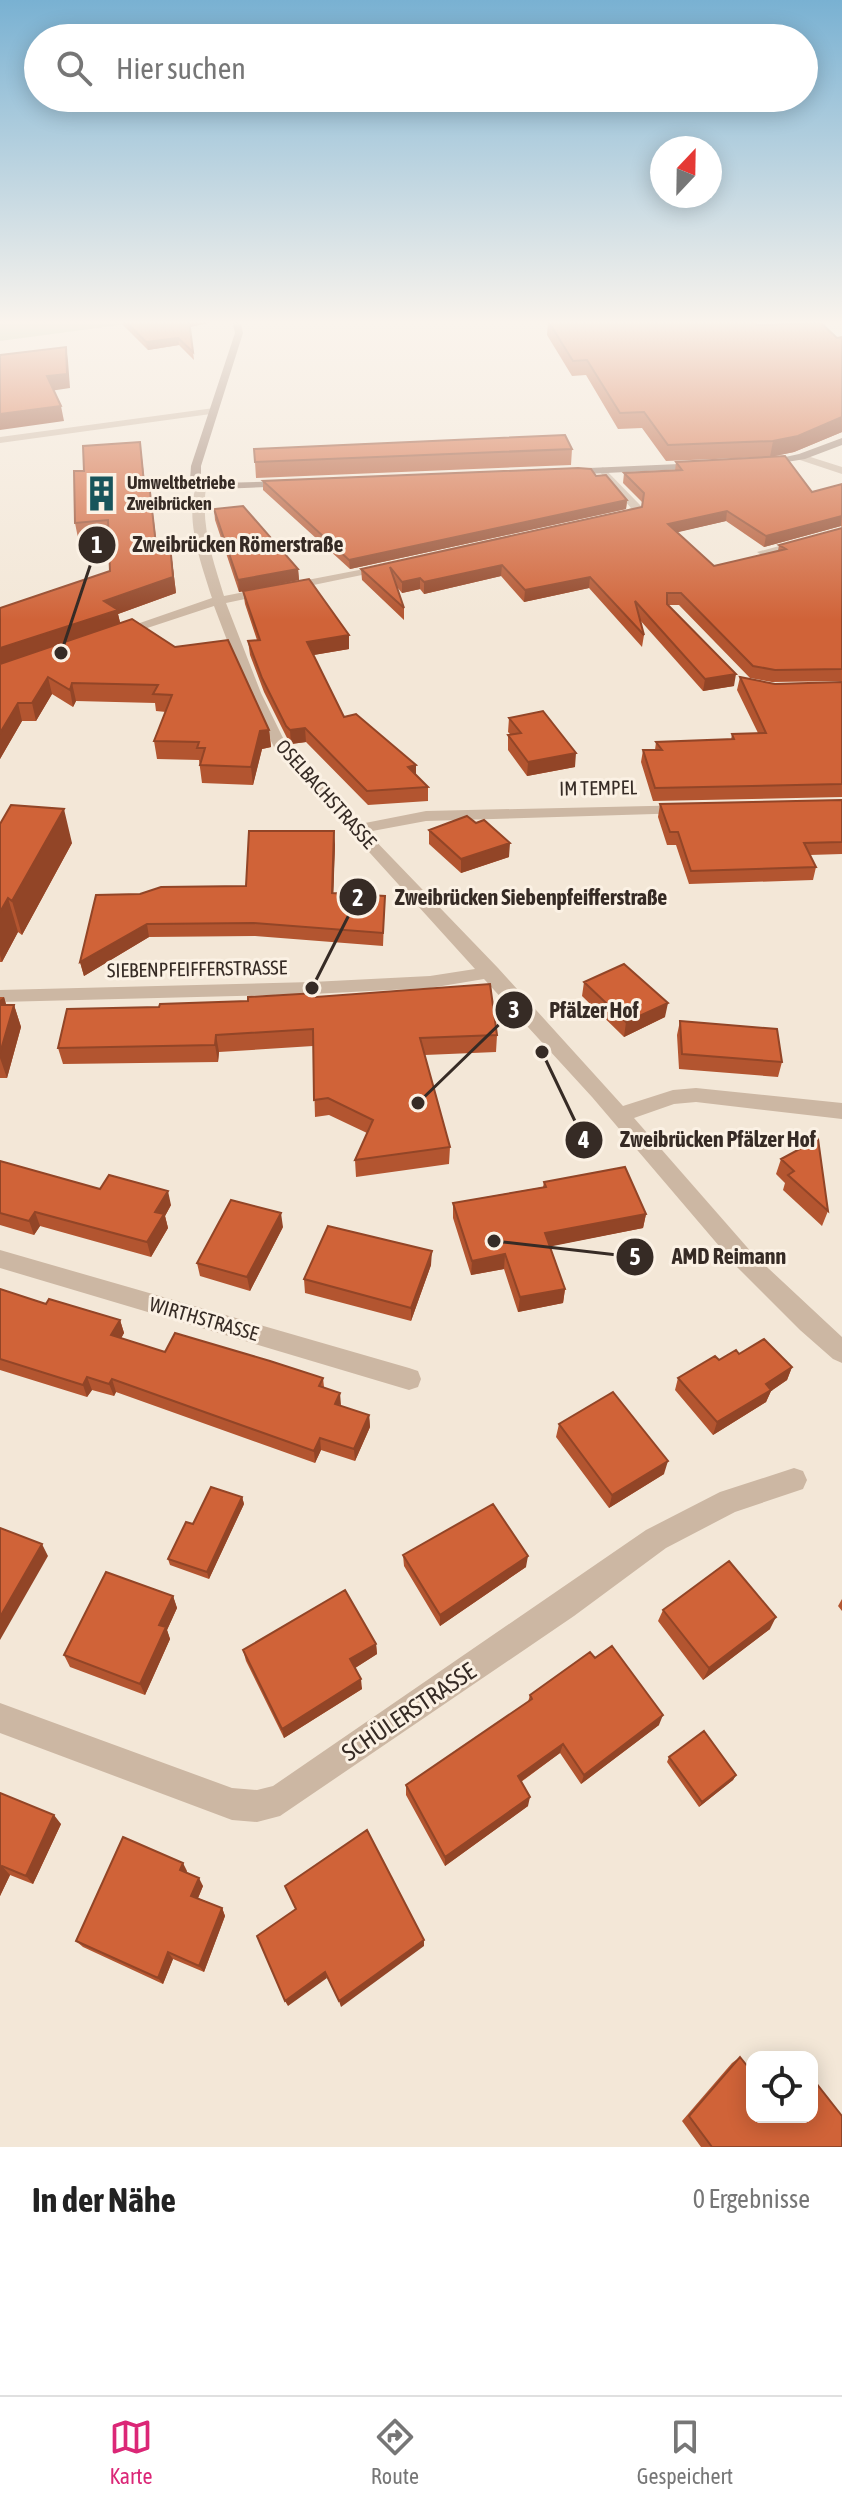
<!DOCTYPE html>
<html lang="de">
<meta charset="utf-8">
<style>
body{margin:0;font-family:"Asap Condensed",sans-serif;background:#f6f6f6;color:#222}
.controls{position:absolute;right:24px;bottom:24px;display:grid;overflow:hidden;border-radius:16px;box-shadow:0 4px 20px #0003}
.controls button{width:72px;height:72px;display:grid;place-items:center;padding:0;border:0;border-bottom:2px solid #e0e0e0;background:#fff;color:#222;font:40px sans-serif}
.compass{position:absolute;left:650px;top:136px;width:72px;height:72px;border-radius:50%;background:#fff;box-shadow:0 4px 20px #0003;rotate:22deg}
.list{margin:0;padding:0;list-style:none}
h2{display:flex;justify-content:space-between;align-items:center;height:104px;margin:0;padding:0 32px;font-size:34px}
h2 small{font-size:26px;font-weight:400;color:#767676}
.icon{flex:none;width:44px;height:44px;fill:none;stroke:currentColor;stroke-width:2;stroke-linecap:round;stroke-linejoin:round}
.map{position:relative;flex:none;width:842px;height:2147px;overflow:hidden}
.search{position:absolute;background:#fff;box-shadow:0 4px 20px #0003;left:24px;right:24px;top:24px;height:88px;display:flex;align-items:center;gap:20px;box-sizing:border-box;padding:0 28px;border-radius:44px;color:#767676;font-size:30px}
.sheet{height:248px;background:#fff}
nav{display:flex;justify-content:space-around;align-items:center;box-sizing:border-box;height:112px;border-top:2px solid #e0e0e0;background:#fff;font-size:22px;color:#767676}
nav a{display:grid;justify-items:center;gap:4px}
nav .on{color:#db2777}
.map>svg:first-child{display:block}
.green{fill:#b2c396}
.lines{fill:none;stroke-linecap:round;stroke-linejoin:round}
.street{fill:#ccb7a3;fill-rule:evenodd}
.secondary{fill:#a08574;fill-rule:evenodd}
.wall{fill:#b35530;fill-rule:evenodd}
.shaded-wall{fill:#924527}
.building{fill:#d06338;stroke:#924527;stroke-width:2}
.labels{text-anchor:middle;stroke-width:6;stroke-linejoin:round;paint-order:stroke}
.far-poi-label{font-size:18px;font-weight:bold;fill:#362b25;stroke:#fbf1e4;text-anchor:start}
.street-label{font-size:20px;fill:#362b25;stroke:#fbf1e4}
.near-street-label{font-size:24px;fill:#362b25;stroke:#fbf1e4}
.leader{fill:none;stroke:#362b25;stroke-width:3}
.callout-dot{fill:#362b25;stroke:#fbf1e4;stroke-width:3}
.mark-label{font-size:24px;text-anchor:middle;font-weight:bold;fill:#fff}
.callout-label{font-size:22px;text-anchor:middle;font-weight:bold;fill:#362b25;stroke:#fbf1e4;stroke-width:6;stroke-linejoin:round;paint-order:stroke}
</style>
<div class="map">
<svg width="842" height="2147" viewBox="0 0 842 2147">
<rect width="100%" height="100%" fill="#f3e7d7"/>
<path class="green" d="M 0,320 L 157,320 L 0,341 Z"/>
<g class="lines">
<path class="street" d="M 214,408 L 218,413 L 0,443 L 0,437 Z
M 801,454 L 842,467 L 842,474 L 797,459 L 796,457 Z
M 603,467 L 641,506 L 640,515 L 612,521 L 612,517 L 631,508 L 598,470 Z
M 198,481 L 207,483 C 199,521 213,560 224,596 L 385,565 L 391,569 L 226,603 L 261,693 L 285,742 L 360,824 L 426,811 L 693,805 L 693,811 L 687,813 L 426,821 L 367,832 L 498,968 L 623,1106 L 673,1090 L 696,1088 L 842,1103 L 842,1119 L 696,1102 L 674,1104 L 634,1118 L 753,1254 L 842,1337 L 842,1363 L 833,1359 L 800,1330 L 737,1267 L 592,1097 L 484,979 L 430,988 L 312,994 L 0,1002 L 0,990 L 312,982 L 430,976 L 475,969 L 274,747 L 247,693 L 214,606 L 123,636 L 111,633 L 212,598 C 201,563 183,516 198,481 Z
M 842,529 L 842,537 L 763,556 L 757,552 Z
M 0,1250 L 409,1368 L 418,1371 L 421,1379 L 418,1387 L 409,1390 L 0,1268 Z
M 794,1468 L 803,1471 L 807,1480 L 803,1489 L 735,1512 L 666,1548 L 574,1616 L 280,1816 L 257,1822 L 232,1820 L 0,1733 L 0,1703 L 232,1788 L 257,1790 L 273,1786 L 646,1530 L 720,1492 Z"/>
<path class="secondary" d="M 232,320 L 240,320 L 243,333 L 201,466 L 201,478 L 220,483 L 290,481 L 294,482 L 294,486 L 220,489 L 190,480 L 191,466 L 235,333 Z
M 842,438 L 842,445 L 805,459 L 762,466 L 757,463 L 799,454 Z
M 702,463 L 707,466 L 706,468 L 566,475 L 561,472 L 566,469 Z"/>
</g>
<path class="wall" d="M 122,320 L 222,320 L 190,327 L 194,360 L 179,345 L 148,350 L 123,325 Z
M 548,321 L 757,325 L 837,338 L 842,337 L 842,432 L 794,452 L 770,457 L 812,492 L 842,484 L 842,681 L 772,682 L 750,678 L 679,605 L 668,605 L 734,686 L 703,691 L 639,619 L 644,635 L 642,647 L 589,588 L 524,602 L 501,576 L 424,594 L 420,589 L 402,593 L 397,587 L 404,608 L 404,620 L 362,580 L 361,569 L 642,507 L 643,503 L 623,483 L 624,473 L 675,471 L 676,462 L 764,457 L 666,461 L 642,428 L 618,429 L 586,375 L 572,376 L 547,335 ZM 726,521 L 764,547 L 841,526 L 842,528 L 779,545 L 778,551 L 714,566 L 677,532 Z
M 140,442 L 145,483 L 151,498 L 157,545 L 172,560 L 176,593 L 118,614 L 120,623 L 269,730 L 271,747 L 262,749 L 253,785 L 202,783 L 199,760 L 157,759 L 154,741 L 166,712 L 156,711 L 155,703 L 76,701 L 73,707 L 52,694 L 36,721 L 22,721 L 0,759 L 0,608 L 110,571 L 108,536 L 78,538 L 75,523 L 84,471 Z
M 572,449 L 571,465 L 256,478 L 255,462 Z
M 596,476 L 627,500 L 626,509 L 350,569 L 263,490 L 263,481 Z
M 214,509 L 298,569 L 299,580 L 239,592 L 215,520 Z
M 243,591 L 349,635 L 349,649 L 313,655 L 344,717 L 416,775 L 428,787 L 428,801 L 368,805 L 306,742 L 291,744 L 288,740 L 264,692 L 250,655 L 248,641 L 257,640 L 245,604 Z
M 740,677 L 775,684 L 842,682 L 842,797 L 653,801 L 641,762 L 643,750 L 655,750 L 656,742 L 731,740 L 732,734 L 758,733 L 737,690 Z
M 509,718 L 575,767 L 527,776 L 508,750 L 508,735 L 511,735 L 508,732 Z
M 842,800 L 842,854 L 810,855 L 816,867 L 813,880 L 689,884 L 676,845 L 667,845 L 658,817 L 660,804 Z
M 0,824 L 72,843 L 22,935 L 18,932 L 2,962 L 0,962 Z
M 429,830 L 509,857 L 461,873 L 429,844 Z
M 335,844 L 333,893 L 385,896 L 383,946 L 255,936 L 149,937 L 84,976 L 80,962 L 140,894 L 246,886 Z
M 584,982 L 665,1017 L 624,1037 L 582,996 Z
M 0,997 L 4,997 L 6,1005 L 14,1005 L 21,1027 L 7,1078 L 0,1078 Z
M 316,997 L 497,1035 L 496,1052 L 425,1055 L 450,1147 L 449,1164 L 356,1177 L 355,1160 L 367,1133 L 329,1115 L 315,1117 L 313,1046 L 219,1052 L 218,1062 L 63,1064 L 58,1048 L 159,1007 Z
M 680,1021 L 782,1062 L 778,1077 L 679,1069 L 677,1035 Z
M 818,1139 L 828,1211 L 822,1226 L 783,1190 L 785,1183 L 776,1174 L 781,1159 Z
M 0,1161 L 100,1189 L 171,1205 L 165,1216 L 168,1228 L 151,1257 L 40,1226 L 34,1235 L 0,1225 Z
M 544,1182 L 646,1214 L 643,1228 L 550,1246 L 565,1289 L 563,1303 L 518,1312 L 504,1269 L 471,1275 L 453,1218 L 453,1203 L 543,1187 Z
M 283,1227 L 250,1291 L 200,1276 L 197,1263 Z
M 431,1265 L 411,1321 L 305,1293 L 304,1279 Z
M 0,1289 L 46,1304 L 120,1320 L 124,1333 L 121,1338 L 165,1352 L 323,1378 L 324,1387 L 341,1406 L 369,1415 L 370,1427 L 355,1461 L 321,1450 L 315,1463 L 116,1392 L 114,1396 L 92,1390 L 87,1397 L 0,1370 Z
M 739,1354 L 792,1367 L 787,1380 L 771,1391 L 766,1402 L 713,1435 L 675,1390 L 678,1378 L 719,1360 Z
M 559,1424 L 664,1474 L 609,1508 L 556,1437 Z
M 242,1497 L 244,1504 L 209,1579 L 170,1565 L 168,1559 Z
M 403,1555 L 526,1567 L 440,1626 L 404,1566 Z
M 173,1596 L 177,1608 L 167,1630 L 170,1639 L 145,1695 L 70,1667 L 64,1655 Z
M 842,1599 L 842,1611 L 838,1606 Z
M 663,1610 L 770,1629 L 703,1680 L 658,1621 Z
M 376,1644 L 377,1654 L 355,1668 L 362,1689 L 284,1738 L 246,1661 L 243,1650 Z
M 595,1658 L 659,1725 L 581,1784 L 560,1753 L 521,1782 L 528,1806 L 445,1866 L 406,1795 L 406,1785 L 528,1702 L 530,1695 Z
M 669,1757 L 736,1775 L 733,1780 L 699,1807 L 667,1762 Z
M 0,1793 L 61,1824 L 33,1884 L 10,1875 L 0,1896 Z
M 187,1871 L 187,1873 L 203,1886 L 198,1898 L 222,1908 L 225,1916 L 204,1972 L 173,1959 L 163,1984 L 83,1947 L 76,1941 Z
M 740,2057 L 752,2117 L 842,2147 L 701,2147 L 682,2121 L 732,2063 Z"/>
<path class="shaded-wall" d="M 189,320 L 222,320 L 190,327 Z
M 178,338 L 179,345 L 148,350 L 146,342 Z
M 66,347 L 68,361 L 70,388 L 50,391 L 47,376 Z
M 61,406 L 64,421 L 0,430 L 0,414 Z
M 842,417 L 842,432 L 794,452 L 770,457 L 773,441 Z
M 627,500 L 626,509 L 350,569 L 349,560 Z
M 727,511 L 726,521 L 666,535 L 668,524 Z
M 842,516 L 841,526 L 764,547 L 766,536 Z
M 170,544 L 176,593 L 118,614 L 121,626 L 0,667 L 0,648 L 104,601 Z
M 502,565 L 501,576 L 424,594 L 424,582 Z
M 298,569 L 299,580 L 239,592 L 238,580 Z
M 590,577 L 589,588 L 524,602 L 525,590 Z
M 420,578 L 420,589 L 402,593 L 402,582 Z
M 349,635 L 349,649 L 308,656 L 307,642 Z
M 736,674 L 734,686 L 703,691 L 705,679 Z
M 48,677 L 52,694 L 36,721 L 32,703 Z
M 72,683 L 76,701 L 73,707 L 70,690 Z
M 18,703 L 22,721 L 0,759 L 0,733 Z
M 305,728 L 306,742 L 291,744 L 290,730 Z
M 269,730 L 271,747 L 262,749 L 253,785 L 251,767 L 260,731 Z
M 576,753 L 575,767 L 527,776 L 528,762 Z
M 416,765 L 416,779 L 408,767 Z
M 64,809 L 72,843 L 22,935 L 12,901 Z
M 334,831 L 335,844 L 333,906 L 332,893 Z
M 510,843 L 509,857 L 461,873 L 461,859 Z
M 8,898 L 18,932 L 2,962 L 0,955 L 0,912 Z
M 147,924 L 149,937 L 84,976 L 80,962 Z
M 4,997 L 10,1018 L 14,1005 L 21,1027 L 7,1078 L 0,1058 L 0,1000 Z
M 668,1003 L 665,1017 L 624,1037 L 626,1022 Z
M 216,1035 L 219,1052 L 218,1062 L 215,1045 Z
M 168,1191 L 171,1205 L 165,1216 L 168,1228 L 151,1257 L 147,1242 L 155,1212 Z
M 35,1212 L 40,1226 L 34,1235 L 29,1221 Z
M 281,1213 L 283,1227 L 250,1291 L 247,1277 Z
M 646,1214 L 643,1228 L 543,1248 L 545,1233 Z
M 432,1251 L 431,1265 L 411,1321 L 411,1308 Z
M 505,1254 L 504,1269 L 471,1275 L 472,1261 Z
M 565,1289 L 563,1303 L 518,1312 L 520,1297 Z
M 120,1320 L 124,1333 L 116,1348 L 111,1335 Z
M 792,1367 L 787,1380 L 771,1391 L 766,1402 L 713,1435 L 717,1422 L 766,1384 Z
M 87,1377 L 92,1390 L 87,1397 L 83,1385 Z
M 112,1379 L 116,1392 L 114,1396 L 109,1384 Z
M 340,1393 L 341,1405 L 335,1404 Z
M 369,1415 L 370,1427 L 355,1461 L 354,1449 Z
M 320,1438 L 321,1450 L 315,1463 L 314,1451 Z
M 668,1461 L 664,1474 L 609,1508 L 612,1495 Z
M 242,1497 L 244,1504 L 209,1579 L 207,1572 Z
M 42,1544 L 48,1556 L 0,1640 L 0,1617 Z
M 528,1556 L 526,1567 L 440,1626 L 440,1615 Z
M 173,1596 L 177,1608 L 167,1630 L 170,1639 L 145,1695 L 140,1684 L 159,1625 Z
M 776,1617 L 770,1629 L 703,1680 L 709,1668 Z
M 376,1644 L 377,1654 L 352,1670 L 350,1659 Z
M 361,1679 L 362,1689 L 284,1738 L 282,1729 Z
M 663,1715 L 659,1725 L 581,1784 L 584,1775 Z
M 563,1744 L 560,1753 L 516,1785 L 518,1776 Z
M 736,1775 L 733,1780 L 699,1807 L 702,1802 Z
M 530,1797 L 528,1806 L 445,1866 L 445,1857 Z
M 54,1815 L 61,1824 L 33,1884 L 26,1876 Z
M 183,1863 L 187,1871 L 184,1878 L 180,1870 Z
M 2,1866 L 10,1875 L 0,1896 L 0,1870 Z
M 199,1878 L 203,1886 L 196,1903 L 191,1896 Z
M 222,1908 L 225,1916 L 204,1972 L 199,1966 Z
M 424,1940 L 424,1946 L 341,2007 L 339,2001 Z
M 168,1952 L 173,1959 L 163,1984 L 158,1978 Z
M 325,1972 L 327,1978 L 288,2006 L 285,2001 Z"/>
<path class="building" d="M 124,320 L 189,320 L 193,352 L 178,338 L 146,342 Z
M 576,320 L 752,320 L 757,325 L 821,323 L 837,338 L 842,337 L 842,417 L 798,436 L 773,441 L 668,445 L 644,412 L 620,413 L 587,360 L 573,361 L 548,321 Z
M 66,347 L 67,374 L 47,376 L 61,406 L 0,414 L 0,355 Z
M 565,435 L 572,449 L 255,462 L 254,449 Z
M 140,442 L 144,483 L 149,483 L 156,545 L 170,544 L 173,577 L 104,601 L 118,610 L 0,648 L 0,608 L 110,571 L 108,520 L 75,523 L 74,471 L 84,471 L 83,446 Z
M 785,456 L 812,492 L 842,484 L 842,516 L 766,536 L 727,511 L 668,524 L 714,566 L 786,549 L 779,545 L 842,528 L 842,669 L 775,670 L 753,666 L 681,593 L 667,593 L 667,604 L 736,674 L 705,679 L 635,601 L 644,635 L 590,577 L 525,590 L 502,565 L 424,582 L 420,578 L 402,582 L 390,567 L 404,608 L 361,569 L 642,507 L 644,493 L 624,473 L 682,470 L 676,462 Z
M 578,468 L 591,469 L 596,476 L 606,475 L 627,500 L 349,560 L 263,481 Z
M 243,506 L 298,569 L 238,580 L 214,509 Z
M 309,579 L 349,635 L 307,642 L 344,717 L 356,714 L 416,765 L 408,767 L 428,787 L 367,791 L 305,728 L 290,730 L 286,726 L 262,678 L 248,641 L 260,640 L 243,591 Z
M 132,619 L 175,647 L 228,640 L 269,730 L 260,731 L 251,767 L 200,765 L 205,748 L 197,748 L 199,742 L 154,741 L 172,695 L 153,694 L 158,685 L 72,683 L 70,690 L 48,677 L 32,703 L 18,703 L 0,733 L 0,664 Z
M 740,677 L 775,684 L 842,682 L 842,784 L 655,788 L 643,750 L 662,750 L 656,742 L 734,739 L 732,734 L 766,733 Z
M 543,711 L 576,753 L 528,762 L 508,735 L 521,733 L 509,718 Z
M 842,800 L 842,842 L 804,843 L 816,867 L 691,871 L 678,832 L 670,832 L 660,804 Z
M 11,805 L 64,809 L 12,901 L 8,898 L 0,912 L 0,824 Z
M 467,816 L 476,823 L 484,820 L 510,843 L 461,859 L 429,830 Z
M 249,831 L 334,831 L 332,893 L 385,896 L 383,933 L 254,923 L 147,924 L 80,962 L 96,895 L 140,894 L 161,887 L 246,886 Z
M 624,964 L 668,1003 L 626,1022 L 584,982 Z
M 490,984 L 497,1035 L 420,1038 L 450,1147 L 355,1160 L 373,1120 L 328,1098 L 314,1100 L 313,1029 L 216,1035 L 215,1045 L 58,1048 L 67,1009 L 159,1007 L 160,1004 L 248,1001 L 248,997 L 316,993 L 316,997 Z
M 0,1005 L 14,1005 L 0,1053 Z
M 680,1021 L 777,1029 L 782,1062 L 682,1054 Z
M 818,1139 L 828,1211 L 788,1175 L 794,1171 L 781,1159 Z
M 0,1161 L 100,1189 L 109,1175 L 168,1191 L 155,1212 L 164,1214 L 147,1242 L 35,1212 L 29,1221 L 0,1213 Z
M 625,1167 L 646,1214 L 545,1233 L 565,1289 L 520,1297 L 505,1254 L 472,1261 L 453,1203 L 546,1187 L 544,1182 Z
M 231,1200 L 281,1213 L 247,1277 L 197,1263 Z
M 328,1226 L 432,1251 L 411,1308 L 304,1279 Z
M 0,1289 L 46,1304 L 49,1299 L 120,1320 L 111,1335 L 165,1352 L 175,1333 L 270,1361 L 323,1378 L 319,1386 L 340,1393 L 335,1404 L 369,1415 L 354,1449 L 320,1438 L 314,1451 L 112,1379 L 109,1384 L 87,1377 L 83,1385 L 0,1359 Z
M 764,1339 L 792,1367 L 766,1384 L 771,1390 L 717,1422 L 678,1378 L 715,1356 L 719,1360 L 736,1350 L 739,1354 Z
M 613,1392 L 668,1461 L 612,1495 L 559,1424 Z
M 211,1487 L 242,1497 L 207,1572 L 168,1559 L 186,1522 L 193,1524 Z
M 493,1504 L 528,1556 L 440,1615 L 403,1555 Z
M 0,1528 L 42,1544 L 0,1617 Z
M 729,1561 L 776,1617 L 709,1668 L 663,1610 Z
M 106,1572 L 173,1596 L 159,1625 L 166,1627 L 140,1684 L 64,1655 Z
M 345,1590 L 376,1644 L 350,1659 L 361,1679 L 282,1729 L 243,1650 Z
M 612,1646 L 663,1715 L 584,1775 L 563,1744 L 518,1776 L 530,1797 L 445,1857 L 406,1785 L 532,1699 L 530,1695 L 590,1652 L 595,1658 Z
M 704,1731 L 736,1775 L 702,1802 L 669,1757 Z
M 0,1793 L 54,1815 L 26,1876 L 2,1866 L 0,1870 Z
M 367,1830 L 424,1940 L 339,2001 L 325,1972 L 285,2001 L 257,1936 L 296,1909 L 285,1886 Z
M 123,1837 L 183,1863 L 180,1870 L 199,1878 L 191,1896 L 222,1908 L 199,1966 L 168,1952 L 158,1978 L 76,1941 Z
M 740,2057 L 752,2072 L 752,2117 L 812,2117 L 812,2078 L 842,2116 L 842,2147 L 712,2147 L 689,2116 Z"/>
<linearGradient id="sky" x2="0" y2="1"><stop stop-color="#79b1d2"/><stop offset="0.52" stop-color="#faf4ed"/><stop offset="1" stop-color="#faf4ed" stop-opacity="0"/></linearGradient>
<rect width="842" height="620" fill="url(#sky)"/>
<defs>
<symbol id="building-bare" viewBox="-9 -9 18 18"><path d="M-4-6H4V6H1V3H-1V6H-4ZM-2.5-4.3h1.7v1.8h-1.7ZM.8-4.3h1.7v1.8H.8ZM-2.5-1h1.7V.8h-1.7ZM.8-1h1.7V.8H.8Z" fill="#18545b" stroke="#fbf1e4" stroke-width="2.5" paint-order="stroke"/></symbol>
</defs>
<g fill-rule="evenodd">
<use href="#building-bare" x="76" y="468" width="51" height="51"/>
</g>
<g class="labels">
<g class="far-poi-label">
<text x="127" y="489">Umweltbetriebe<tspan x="127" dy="21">Zweibrücken</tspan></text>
</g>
<g class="street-label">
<text transform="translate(598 788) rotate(-1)" y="7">IM TEMPEL</text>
<text transform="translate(326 794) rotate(48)" y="7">OSELBACHSTRASSE</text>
<text transform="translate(197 969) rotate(-1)" y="7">SIEBENPFEIFFERSTRASSE</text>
<text transform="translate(204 1319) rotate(16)" y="7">WIRTHSTRASSE</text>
</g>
<g class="near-street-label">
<text transform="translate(409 1712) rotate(-34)" y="8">SCHÜLERSTRASSE</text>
</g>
</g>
<path class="leader" d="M61 653L97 545M312 988L358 897M418 1103L514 1010M542 1052L584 1140M494 1241L635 1257"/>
<g class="callout-dot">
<circle cx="61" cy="653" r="8"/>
<circle cx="312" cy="988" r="8"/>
<circle cx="418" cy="1103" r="8"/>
<circle cx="542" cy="1052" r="8"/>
<circle cx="494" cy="1241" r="8"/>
<circle cx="97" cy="545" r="20"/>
<circle cx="358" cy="897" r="20"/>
<circle cx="514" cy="1010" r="20"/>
<circle cx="584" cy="1140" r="20"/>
<circle cx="635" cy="1257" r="20"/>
</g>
<g class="mark-label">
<text x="97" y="553">1</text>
<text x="358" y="906">2</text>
<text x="514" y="1018">3</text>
<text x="584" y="1148">4</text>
<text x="635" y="1265">5</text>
</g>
<g class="callout-label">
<text x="238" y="552">Zweibrücken Römerstraße</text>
<text x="531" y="905">Zweibrücken Siebenpfeifferstraße</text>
<text x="594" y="1018">Pfälzer Hof</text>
<text x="718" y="1147">Zweibrücken Pfälzer Hof</text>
<text x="729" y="1264">AMD Reimann</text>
</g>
</svg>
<div class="controls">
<button><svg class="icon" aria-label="locate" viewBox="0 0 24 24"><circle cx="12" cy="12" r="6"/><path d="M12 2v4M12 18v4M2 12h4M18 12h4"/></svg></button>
</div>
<svg class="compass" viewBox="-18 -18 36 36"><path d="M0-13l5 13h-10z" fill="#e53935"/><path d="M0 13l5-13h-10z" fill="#767676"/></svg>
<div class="search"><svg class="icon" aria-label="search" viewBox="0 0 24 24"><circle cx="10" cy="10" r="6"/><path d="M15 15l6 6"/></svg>Hier suchen</div>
</div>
<section class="sheet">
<h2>In der Nähe<small>0 Ergebnisse</small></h2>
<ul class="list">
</ul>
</section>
<nav>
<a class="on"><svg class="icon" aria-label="map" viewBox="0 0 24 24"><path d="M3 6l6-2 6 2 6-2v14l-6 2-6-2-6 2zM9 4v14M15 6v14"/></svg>Karte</a>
<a><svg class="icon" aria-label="directions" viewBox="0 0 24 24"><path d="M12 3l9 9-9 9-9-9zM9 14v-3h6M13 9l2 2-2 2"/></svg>Route</a>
<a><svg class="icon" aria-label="saved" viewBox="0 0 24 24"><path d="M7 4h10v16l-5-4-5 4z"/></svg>Gespeichert</a>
</nav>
